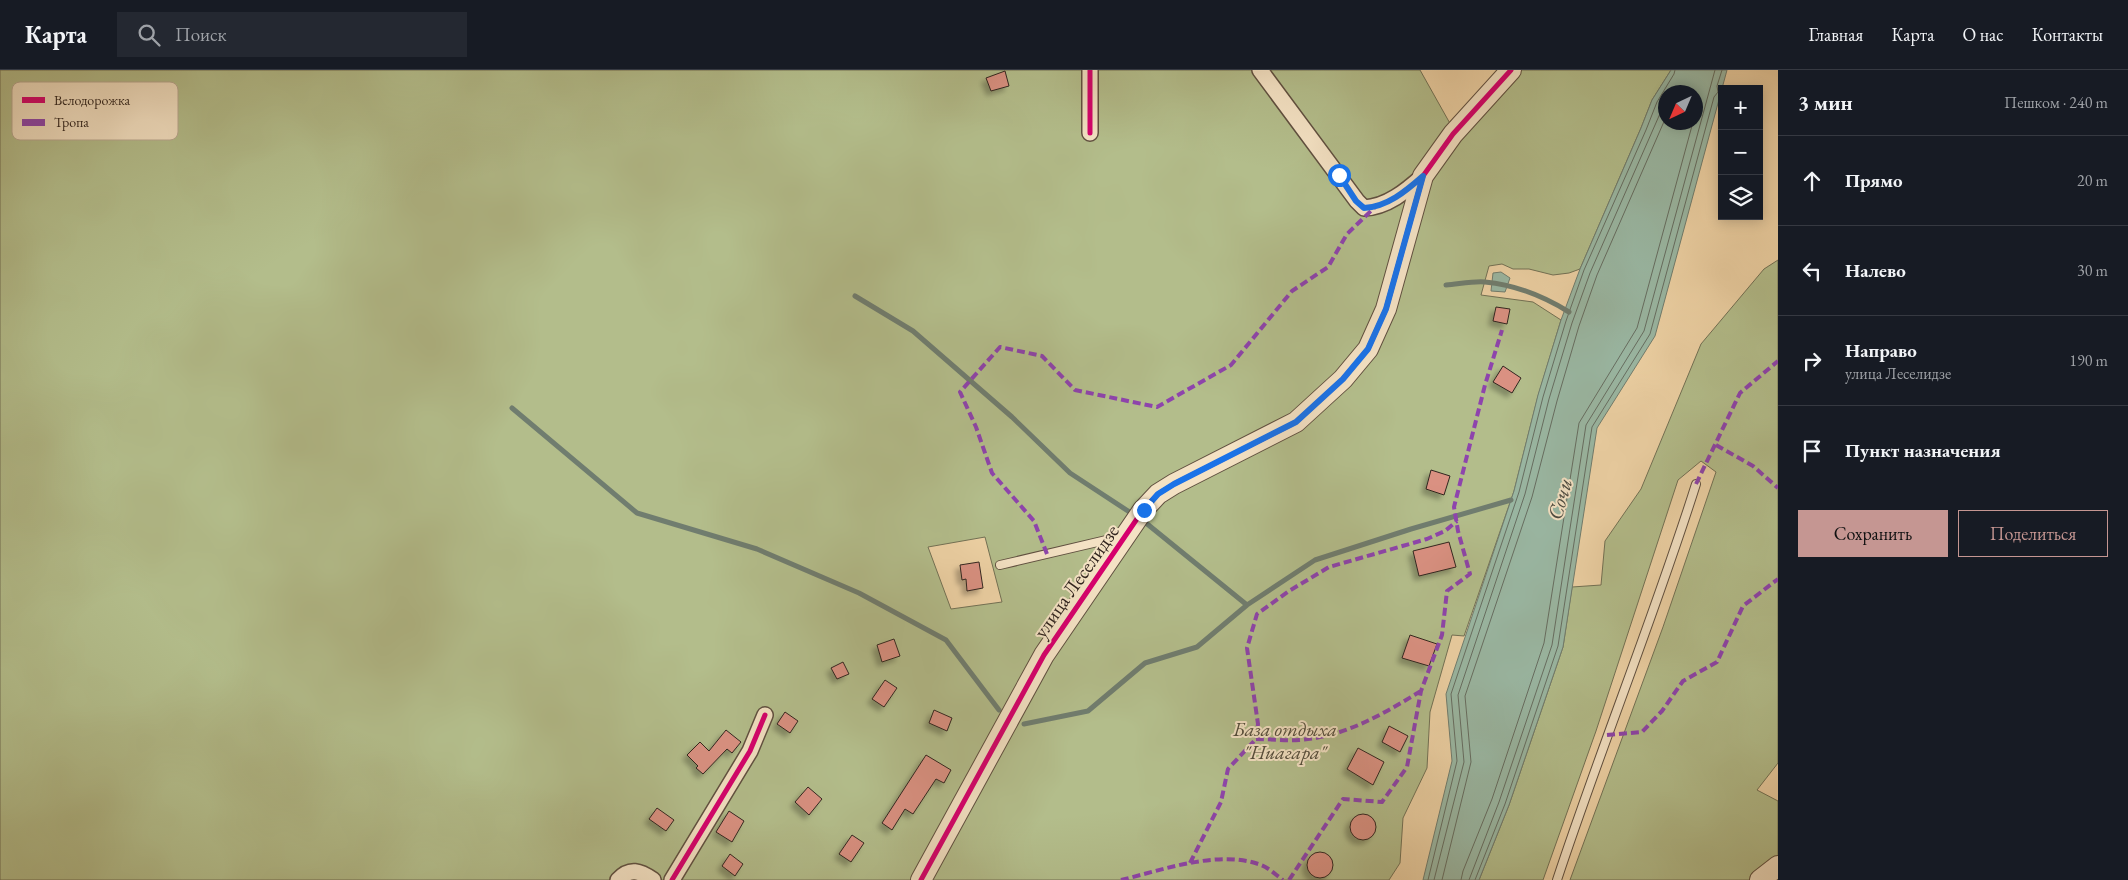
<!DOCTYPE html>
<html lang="ru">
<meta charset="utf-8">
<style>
body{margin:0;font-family:"EB Garamond",serif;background:#242831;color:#f1f3f6}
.controls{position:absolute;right:15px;top:15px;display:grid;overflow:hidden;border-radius:0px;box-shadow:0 2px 12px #0003}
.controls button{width:45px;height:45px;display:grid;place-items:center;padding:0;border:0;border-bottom:1px solid #363941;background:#171b24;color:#f1f3f6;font:25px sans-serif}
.compass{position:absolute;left:1658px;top:15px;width:45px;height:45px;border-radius:50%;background:#171b24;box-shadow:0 2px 12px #0003;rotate:224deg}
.stop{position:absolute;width:15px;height:15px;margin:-11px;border:4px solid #1a73e8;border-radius:50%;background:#fff}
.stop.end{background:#1a73e8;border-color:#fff;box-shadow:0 1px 5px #0008}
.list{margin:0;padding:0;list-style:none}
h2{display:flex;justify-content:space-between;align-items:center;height:65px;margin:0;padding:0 20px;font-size:21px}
h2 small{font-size:16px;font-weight:400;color:#9ea1a6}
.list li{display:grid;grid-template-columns:32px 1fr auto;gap:15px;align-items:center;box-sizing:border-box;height:90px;padding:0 20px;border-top:1px solid #363941}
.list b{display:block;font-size:19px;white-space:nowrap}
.list p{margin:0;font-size:16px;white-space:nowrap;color:#9ea1a6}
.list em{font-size:16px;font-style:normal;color:#9ea1a6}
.actions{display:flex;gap:10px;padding:15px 20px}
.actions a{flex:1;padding:11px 0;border:1px solid #c59692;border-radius:0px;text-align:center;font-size:18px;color:#c59692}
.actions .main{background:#c59692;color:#111}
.icon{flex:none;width:28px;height:28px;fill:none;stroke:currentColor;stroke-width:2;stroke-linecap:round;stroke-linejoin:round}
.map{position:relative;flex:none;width:1778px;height:810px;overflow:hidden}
header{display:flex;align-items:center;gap:30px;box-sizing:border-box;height:70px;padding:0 25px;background:#171b24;border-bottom:1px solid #363941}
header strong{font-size:24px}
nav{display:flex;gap:28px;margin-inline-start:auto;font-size:18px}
.search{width:350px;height:45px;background:#242831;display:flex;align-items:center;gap:12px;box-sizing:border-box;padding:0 18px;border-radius:0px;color:#9ea1a6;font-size:19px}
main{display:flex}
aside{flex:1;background:#171b24}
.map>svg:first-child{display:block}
.green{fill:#b3bd8b;stroke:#727155;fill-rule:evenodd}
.water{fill:#9ab8a4;stroke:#707d6f;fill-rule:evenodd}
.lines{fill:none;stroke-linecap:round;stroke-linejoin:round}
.shore{stroke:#666e62;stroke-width:1}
.stream{stroke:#707d6f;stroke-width:5}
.building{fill:#da9182;stroke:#31251f;filter:url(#shadow)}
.service-casing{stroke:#605040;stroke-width:10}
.minor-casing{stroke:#605040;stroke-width:18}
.tertiary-casing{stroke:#605040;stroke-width:22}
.service{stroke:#f4e2c4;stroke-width:8}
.minor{stroke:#f4e2c4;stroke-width:15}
.tertiary{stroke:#f4e2c4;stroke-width:20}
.quiet{stroke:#8e44ad;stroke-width:4;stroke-dasharray:8 4;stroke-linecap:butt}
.cycleway-casing{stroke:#f4e2c4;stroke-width:8}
.cycleway{stroke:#d6006c;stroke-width:5}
.route{stroke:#1a73e8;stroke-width:6}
.labels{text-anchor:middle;stroke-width:4;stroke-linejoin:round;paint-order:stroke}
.street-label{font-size:20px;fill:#31251f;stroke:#f4e2c4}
.park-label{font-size:20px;font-style:italic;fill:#524b3a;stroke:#f4e2c4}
.water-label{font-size:21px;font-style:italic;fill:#4b4a40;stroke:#f4e2c4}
.key{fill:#f4e2c4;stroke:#baa992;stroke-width:1}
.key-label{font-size:14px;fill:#31251f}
</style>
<header>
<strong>Карта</strong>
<div class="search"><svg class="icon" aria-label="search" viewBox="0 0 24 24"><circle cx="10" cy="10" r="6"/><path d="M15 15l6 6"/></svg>Поиск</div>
<nav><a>Главная</a><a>Карта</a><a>О нас</a><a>Контакты</a></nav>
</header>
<main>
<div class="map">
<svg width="1778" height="810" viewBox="0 0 1778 810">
<defs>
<filter id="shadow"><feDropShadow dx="-4.5" dy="4.5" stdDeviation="2.5" flood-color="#0004"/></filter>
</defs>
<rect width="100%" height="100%" fill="#eed2a5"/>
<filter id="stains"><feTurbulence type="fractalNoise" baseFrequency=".004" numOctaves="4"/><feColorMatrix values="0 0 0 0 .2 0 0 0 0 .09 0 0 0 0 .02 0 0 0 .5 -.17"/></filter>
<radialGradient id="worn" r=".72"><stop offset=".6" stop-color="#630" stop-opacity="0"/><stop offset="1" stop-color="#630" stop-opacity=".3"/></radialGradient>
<path class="green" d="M 0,0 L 1420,0 L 1452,57 L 1501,0 L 1671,0 L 1652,30 L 1641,58 L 1580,199 L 1569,203 L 1553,205 L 1529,199 L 1513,199 L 1502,194 L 1489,196 L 1481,225 L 1533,232 L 1561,250 L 1538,326 L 1514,421 L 1464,566 L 1452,565 L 1430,642 L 1427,698 L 1403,748 L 1400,793 L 1389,810 L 0,810 ZM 985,467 L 1002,532 L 951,539 L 928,477 Z
M 1778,190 L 1778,693 L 1757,720 L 1778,731 L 1778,810 L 1570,810 L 1663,557 L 1716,402 L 1701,391 L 1678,410 L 1596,661 L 1543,810 L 1479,810 L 1509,735 L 1563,577 L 1572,517 L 1601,515 L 1605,471 L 1641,419 L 1701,274 L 1764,199 Z"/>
<path class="water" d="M 1671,0 L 1727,0 L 1655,266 L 1597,358 L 1563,577 L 1509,735 L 1479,810 L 1423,810 L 1452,691 L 1446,624 L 1514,421 L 1538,325 L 1561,250 L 1580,199 L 1641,58 L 1652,30 ZM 1666,22 L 1696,22 L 1696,52 L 1666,52 Z
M 1501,202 L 1510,208 L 1505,222 L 1491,221 L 1493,203 Z"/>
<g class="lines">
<path class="shore" d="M 1428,810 L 1457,691 L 1451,624 L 1519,422 L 1543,327 L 1566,251 L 1584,200 L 1646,60 L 1657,32 L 1674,4 L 1675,0
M 1434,810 L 1464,692 L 1458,625 L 1525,424 L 1549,329 L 1572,253 L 1590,203 L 1666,30
M 1442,810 L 1471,692 L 1465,626 L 1532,427 L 1557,331 L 1579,256 L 1597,205 L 1666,47
M 1461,810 L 1463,801 L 1492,729 L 1544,573 L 1579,353 L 1637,258 L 1693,52
M 1469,810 L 1499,732 L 1552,575 L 1586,355 L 1644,261 L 1715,0
M 1475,810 L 1505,734 L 1558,576 L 1592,357 L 1650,264 L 1714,27 L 1718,22 L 1717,16 L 1722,0"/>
<path class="stream" d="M 1446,215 C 1459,214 1473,211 1485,212 C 1517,215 1543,226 1569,242
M 855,226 L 913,261 L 1012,347 L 1070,403 L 1131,443
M 512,338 L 637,443 L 757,479 L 859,523 L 946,570 L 999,640
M 1146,453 L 1247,535
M 1024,654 L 1088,641 L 1145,593 L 1197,577 L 1247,535 L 1315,490 L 1411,459 L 1511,430"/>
</g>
<path class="building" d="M 1005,1 L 1009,16 L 991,21 L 986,8 Z
M 1496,237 L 1510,239 L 1507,254 L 1493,251 Z
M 1503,296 L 1521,308 L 1512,323 L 1493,312 Z
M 1431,400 L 1450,406 L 1444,425 L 1426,419 Z
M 1449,472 L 1456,497 L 1419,506 L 1413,481 Z
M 979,492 L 983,518 L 967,521 L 966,509 L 962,510 L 960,495 Z
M 1410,565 L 1437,574 L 1429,596 L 1402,588 Z
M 894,569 L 900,586 L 882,592 L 877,575 Z
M 843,592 L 849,604 L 837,609 L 831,598 Z
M 885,610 L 897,618 L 884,637 L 872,629 Z
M 934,640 L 952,648 L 947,661 L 929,653 Z
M 785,642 L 798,651 L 790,663 L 777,654 Z
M 1389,656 L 1408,666 L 1400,682 L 1382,672 Z
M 726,660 L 741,672 L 732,683 L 727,679 L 703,704 L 696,698 L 698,696 L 687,685 L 700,672 L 709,681 Z
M 1358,678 L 1384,692 L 1373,715 L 1347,699 Z
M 926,685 L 951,700 L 944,713 L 936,709 L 913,744 L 905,739 L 892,760 L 882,753 Z
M 808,717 L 822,729 L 809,745 L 795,732 Z
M 657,738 L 674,750 L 666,761 L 649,749 Z
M 729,741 L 744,751 L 732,772 L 716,762 Z
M1350 757a13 13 0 1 1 26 0a13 13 0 1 1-26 0Z
M 852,765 L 864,773 L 851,792 L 839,784 Z
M1307 795a13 13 0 1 1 26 0a13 13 0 1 1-26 0Z
M 730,784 L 743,794 L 735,806 L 722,796 Z"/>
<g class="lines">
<defs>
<path id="service" d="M 1000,495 L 1119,467
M 1557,810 C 1601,677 1654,547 1696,414"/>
<path id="minor" d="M 1260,0 L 1357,131 L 1364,138 C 1387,137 1406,121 1423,106
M 1090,63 L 1090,0
M 618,810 C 630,797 640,801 653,810
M 672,810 L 750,681 L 765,645"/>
<path id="tertiary" d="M 921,810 L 1044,585 L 1143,440 L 1158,424 L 1174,414 L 1296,352 L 1343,309 L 1368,279 L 1386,239 L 1423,106 L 1453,64 L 1511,0
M 1760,810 L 1778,796"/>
</defs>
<use href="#service" class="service-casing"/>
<use href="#minor" class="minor-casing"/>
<use href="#tertiary" class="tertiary-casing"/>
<use href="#service" class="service"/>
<use href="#minor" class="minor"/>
<use href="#tertiary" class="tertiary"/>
<path class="quiet" d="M 1716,375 L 1753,396 L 1778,418
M 1696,414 L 1740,323 L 1778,291
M 1047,484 L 1034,451 L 992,403 L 976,357 L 960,322 L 1000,277 L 1042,286 L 1075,320 L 1157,337 L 1231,295 L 1292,221 L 1328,197 L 1347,164 L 1375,137
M 1607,665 L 1642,662 L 1662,641 L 1683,611 L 1717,592 L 1743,536 L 1778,509
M 1256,669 C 1270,669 1285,671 1299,670 C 1345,667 1383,644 1421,621
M 1190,793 L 1221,732 L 1228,699 L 1256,669 L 1258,654 L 1247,578 L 1257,544 L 1289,521 L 1329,497 L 1427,469 L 1445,461 L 1457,451
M 1121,810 C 1163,800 1219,779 1261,795 C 1269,798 1276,805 1283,810
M 1289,810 L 1343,729 L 1382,732 L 1407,697 L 1421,621 L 1442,565 L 1447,521 L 1470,504 L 1458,461 L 1454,437 L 1485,315 L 1502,260"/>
<defs>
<path id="cycleway" d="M 1090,63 L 1090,0
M 672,810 L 750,681 L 765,645
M 921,810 L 1044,585 L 1143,440 L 1158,424 L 1174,414 L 1296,352 L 1343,309 L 1368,279 L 1386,239 L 1423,106 L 1453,64 L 1511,0"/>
</defs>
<use href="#cycleway" class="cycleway-casing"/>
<use href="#cycleway" class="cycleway"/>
</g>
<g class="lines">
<path class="route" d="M 1144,440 L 1158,424 L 1174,414 L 1296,352 L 1343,309 L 1368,279 L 1386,239 L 1423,106 C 1406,121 1387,137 1364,138 L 1356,131 L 1339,105"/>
</g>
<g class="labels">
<g class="street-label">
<text transform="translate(1076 511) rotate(-55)" y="7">улица Леселидзе</text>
</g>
<g class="park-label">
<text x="1285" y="666">База отдыха<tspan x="1285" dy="23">"Ниагара"</tspan></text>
</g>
<g class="water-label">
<text transform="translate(1560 429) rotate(-74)" y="7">Сочи</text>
</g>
</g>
<rect x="12" y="12" width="166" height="58" rx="8" class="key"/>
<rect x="22" y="27" width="23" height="6" fill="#d6006c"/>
<rect x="22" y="49" width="23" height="7" fill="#8e44ad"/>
<g class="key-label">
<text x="54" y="35">Велодорожка</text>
<text x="54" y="57">Тропа</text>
</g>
<rect width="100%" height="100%" filter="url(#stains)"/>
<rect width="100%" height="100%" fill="url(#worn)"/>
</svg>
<div class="controls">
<button>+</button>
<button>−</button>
<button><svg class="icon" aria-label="layers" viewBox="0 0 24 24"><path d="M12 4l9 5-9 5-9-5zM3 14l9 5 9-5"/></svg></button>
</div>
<svg class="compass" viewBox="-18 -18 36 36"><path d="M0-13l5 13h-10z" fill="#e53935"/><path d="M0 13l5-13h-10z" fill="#9ea1a6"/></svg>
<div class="stop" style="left:1339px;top:105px"></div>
<div class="stop end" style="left:1144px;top:440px"></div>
</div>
<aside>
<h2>3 мин<small>Пешком · 240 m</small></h2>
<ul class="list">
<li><svg class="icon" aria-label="ahead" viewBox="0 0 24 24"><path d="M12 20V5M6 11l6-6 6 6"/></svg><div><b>Прямо</b></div><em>20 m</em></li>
<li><svg class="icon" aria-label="left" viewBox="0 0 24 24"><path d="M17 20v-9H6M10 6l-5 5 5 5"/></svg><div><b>Налево</b></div><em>30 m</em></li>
<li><svg class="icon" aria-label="right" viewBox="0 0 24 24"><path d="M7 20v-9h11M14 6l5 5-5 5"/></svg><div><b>Направо</b><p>улица Леселидзе</p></div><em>190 m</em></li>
<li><svg class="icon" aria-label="arrive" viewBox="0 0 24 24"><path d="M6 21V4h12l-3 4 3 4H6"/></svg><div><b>Пункт назначения</b></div></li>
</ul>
<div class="actions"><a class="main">Сохранить</a><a>Поделиться</a></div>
</aside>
</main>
